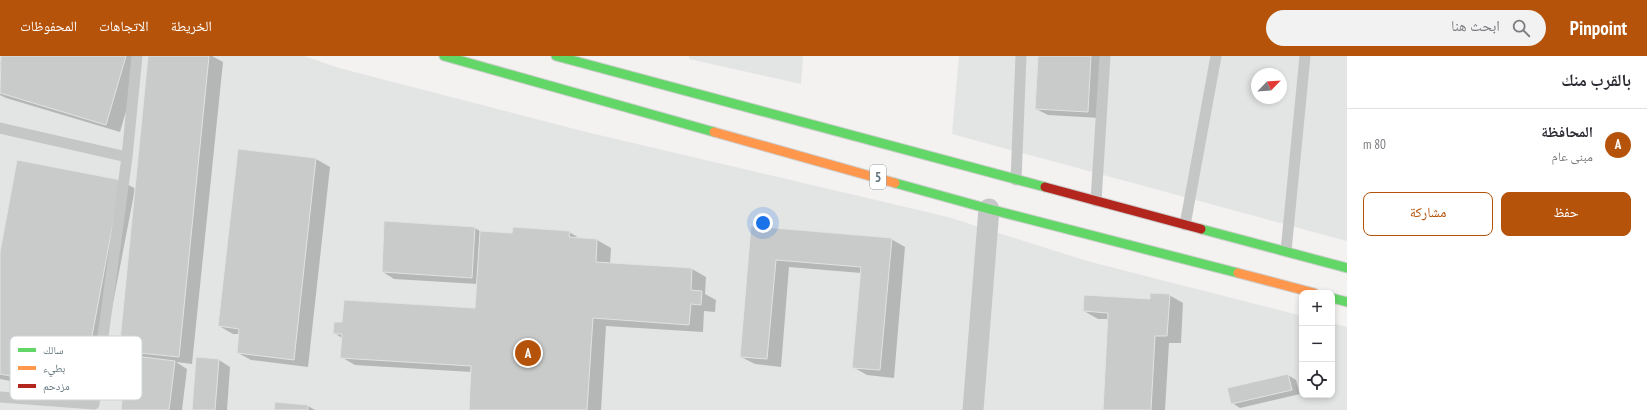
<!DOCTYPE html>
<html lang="ar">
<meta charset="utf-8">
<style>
body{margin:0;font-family:"PT Sans Narrow","Noto Naskh Arabic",sans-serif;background:#f2f2f3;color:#2b2b33;direction:rtl}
.controls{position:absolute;right:12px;bottom:12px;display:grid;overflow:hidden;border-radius:8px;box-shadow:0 2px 6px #0003}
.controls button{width:36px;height:36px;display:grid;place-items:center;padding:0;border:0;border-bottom:1px solid #e1e1e2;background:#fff;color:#2b2b33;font:20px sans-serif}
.compass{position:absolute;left:1251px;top:12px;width:36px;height:36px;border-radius:50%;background:#fff;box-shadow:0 2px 6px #0003;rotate:65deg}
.you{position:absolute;left:763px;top:167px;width:14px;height:14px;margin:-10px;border:3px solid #fff;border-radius:50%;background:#1a73e8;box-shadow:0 0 0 6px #1a73e833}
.badge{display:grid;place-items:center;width:26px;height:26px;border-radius:50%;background:#b45309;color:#fff;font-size:13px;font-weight:700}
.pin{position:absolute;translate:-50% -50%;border:2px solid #fff;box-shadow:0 1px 4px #0006}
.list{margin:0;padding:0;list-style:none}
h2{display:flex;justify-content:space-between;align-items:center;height:52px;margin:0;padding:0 16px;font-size:17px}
h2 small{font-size:13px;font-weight:400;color:#7c7c81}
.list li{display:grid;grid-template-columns:26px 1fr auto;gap:12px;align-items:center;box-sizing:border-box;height:72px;padding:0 16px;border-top:1px solid #e1e1e2}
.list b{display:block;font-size:15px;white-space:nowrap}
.list p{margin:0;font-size:13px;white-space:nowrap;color:#7c7c81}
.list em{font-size:13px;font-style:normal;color:#7c7c81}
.actions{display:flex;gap:8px;padding:12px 16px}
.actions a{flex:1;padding:9px 0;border:1px solid #b45309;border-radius:8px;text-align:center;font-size:14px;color:#b45309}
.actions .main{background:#b45309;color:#fff}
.icon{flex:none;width:22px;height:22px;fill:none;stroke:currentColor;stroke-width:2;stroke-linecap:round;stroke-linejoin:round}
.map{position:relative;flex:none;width:1347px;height:354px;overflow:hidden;direction:ltr}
header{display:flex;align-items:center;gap:24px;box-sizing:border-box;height:56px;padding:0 20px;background:#b45309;color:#fff}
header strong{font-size:19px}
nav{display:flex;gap:22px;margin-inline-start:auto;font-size:14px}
.search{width:280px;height:36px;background:#f2f2f3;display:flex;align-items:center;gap:10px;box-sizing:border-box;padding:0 14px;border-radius:22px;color:#7c7c81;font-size:15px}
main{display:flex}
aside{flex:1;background:#fff}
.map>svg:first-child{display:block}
.built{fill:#e3e4e4;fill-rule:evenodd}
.shadow{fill:#0003}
.building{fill:#c9caca;stroke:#e2e2e1}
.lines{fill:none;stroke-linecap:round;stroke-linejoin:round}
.fast-casing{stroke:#cfcfcf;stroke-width:11}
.slow-casing{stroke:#cfcfcf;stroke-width:11}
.jam-casing{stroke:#cfcfcf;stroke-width:11}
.lane{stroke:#c5c7c6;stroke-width:11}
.street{stroke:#c5c7c6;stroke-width:21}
.fast{stroke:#63d668;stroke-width:9}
.slow{stroke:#ff974d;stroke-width:9}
.jam{stroke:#b3261e;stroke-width:9}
.labels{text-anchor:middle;stroke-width:4;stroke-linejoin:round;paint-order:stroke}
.shield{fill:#fff;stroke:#92a0a5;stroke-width:1}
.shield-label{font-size:14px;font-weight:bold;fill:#64777f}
.key{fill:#fff;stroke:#d0d6d9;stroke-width:1}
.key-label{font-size:11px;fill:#64777f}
</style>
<header>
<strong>Pinpoint</strong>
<div class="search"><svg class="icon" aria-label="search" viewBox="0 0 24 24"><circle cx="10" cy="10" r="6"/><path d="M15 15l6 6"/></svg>ابحث هنا</div>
<nav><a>الخريطة</a><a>الاتجاهات</a><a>المحفوظات</a></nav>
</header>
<main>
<aside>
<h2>بالقرب منك<small></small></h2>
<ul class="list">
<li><span class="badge">A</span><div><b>المحافظة</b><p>مبنى عام</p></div><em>80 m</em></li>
</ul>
<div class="actions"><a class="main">حفظ</a><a>مشاركة</a></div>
</aside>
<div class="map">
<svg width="1347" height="354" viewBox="0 0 1347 354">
<rect width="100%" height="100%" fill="#f3f2f1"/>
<path class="built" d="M 0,0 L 304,0 L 339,12 L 586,76 L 948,161 L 1087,205 L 1302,260 L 1302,339 L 1332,339 L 1332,267 L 1347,271 L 1347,354 L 0,354 Z
M 689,0 L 803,0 L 801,28 L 689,3 Z
M 959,0 L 1347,0 L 1347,185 L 952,78 ZM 1257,18 L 1281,18 L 1281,42 L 1257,42 Z"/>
<path class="shadow" d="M 2,0 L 142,0 L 120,76 L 6,42 L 0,39 L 0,7 Z
M 149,0 L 212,0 L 223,6 L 192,308 L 176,306 L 187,313 L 182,354 L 122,354 L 128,300 L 120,295 L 135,138 L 134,138 L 95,341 L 0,323 L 0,201 L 121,125 L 136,133 Z
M 1039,0 L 1103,0 L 1100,62 L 1048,59 L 1036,53 Z
M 239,94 L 316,103 L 330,111 L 308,311 L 251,304 L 238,297 L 240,278 L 233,278 L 219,270 Z
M 385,166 L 475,172 L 483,177 L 513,178 L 569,176 L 581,183 L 597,184 L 611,192 L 610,208 L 692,213 L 706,221 L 705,238 L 716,244 L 715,256 L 704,255 L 703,276 L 606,270 L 601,354 L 470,354 L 472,316 L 355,309 L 341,301 L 342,282 L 334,277 L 476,254 L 478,228 L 394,223 L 383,216 Z
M 752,171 L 891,183 L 905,191 L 894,322 L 867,319 L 853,311 L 861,217 L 789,211 L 781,311 L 755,308 L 741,301 Z
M 1169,239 L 1183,247 L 1181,287 L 1169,287 L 1165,354 L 1104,354 L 1109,263 L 1098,263 L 1084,255 L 1150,244 Z
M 219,304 L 230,311 L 227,354 L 193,354 Z
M 1288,319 L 1296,324 L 1300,338 L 1240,352 L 1232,347 Z
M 276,348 L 308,350 L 315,354 L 275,354 Z"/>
<path class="building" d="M 1,0 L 126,0 L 106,69 L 0,37 Z
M 148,0 L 209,0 L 179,301 L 119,295 Z
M 1038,0 L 1091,0 L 1088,56 L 1035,53 Z
M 238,93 L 316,102 L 294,304 L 237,297 L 239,273 L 218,270 Z
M 17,104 L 121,124 L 82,334 L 0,318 L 0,196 Z
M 384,165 L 475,171 L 472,222 L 382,216 Z
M 751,170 L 892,182 L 880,314 L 852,312 L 861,211 L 776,204 L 767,303 L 740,301 Z
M 513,171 L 570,175 L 569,181 L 597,183 L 596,206 L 692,212 L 691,234 L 702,235 L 701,249 L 691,248 L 689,269 L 593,262 L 587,354 L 469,354 L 471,310 L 340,302 L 342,278 L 333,278 L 334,266 L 342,266 L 344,244 L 475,252 L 480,175 L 512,177 Z
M 1150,237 L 1170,238 L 1167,280 L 1155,280 L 1151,354 L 1103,354 L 1108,257 L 1083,255 L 1084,239 L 1150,243 Z
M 127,299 L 175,305 L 169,354 L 121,354 Z
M 196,301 L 219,303 L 215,354 L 192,354 Z
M 1288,318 L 1292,334 L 1231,348 L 1227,332 Z
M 275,346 L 308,349 L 308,354 L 274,354 Z"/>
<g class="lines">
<defs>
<path id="fast" d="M 444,0 L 714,76
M 556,0 L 1045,131
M 895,127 L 989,153 L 1238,217
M 1201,173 L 1347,212
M 1332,242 L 1347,246"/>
<path id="slow" d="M 714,76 L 895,127
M 1238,217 L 1314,237"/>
<path id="jam" d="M 1045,131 L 1201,173"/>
</defs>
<use href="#fast" class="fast-casing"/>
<use href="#slow" class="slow-casing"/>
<use href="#jam" class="jam-casing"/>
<path class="lane" d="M 0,72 L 127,101 L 137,0
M 1016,124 L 1021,0
M 1096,145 L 1105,0
M 1185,169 L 1216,0
M 1286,195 L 1305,0
M 0,341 L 94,348 L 127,101"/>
<path class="street" d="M 973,354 L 989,153"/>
<use href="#fast" class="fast"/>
<use href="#slow" class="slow"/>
<use href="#jam" class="jam"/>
</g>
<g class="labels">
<rect class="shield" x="870" y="109" width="16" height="24" rx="3"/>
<g class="shield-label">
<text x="878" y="126">5</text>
</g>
</g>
<rect x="10" y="280" width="132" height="64" rx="6" class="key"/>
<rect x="18" y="292" width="18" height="4" fill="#63d668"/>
<rect x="18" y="310" width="18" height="4" fill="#ff974d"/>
<rect x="18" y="328" width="18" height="4" fill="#b3261e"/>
<g class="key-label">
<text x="43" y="298">سالك</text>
<text x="43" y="316">بطيء</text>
<text x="43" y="334">مزدحم</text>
</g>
</svg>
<div class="controls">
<button>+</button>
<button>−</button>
<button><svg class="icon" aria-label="locate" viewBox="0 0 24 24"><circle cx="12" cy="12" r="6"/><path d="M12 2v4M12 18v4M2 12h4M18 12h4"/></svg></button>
</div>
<svg class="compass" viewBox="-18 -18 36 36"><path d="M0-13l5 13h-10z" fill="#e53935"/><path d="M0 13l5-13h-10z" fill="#7c7c81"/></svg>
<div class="you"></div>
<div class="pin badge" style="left:528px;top:297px">A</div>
</div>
</main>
